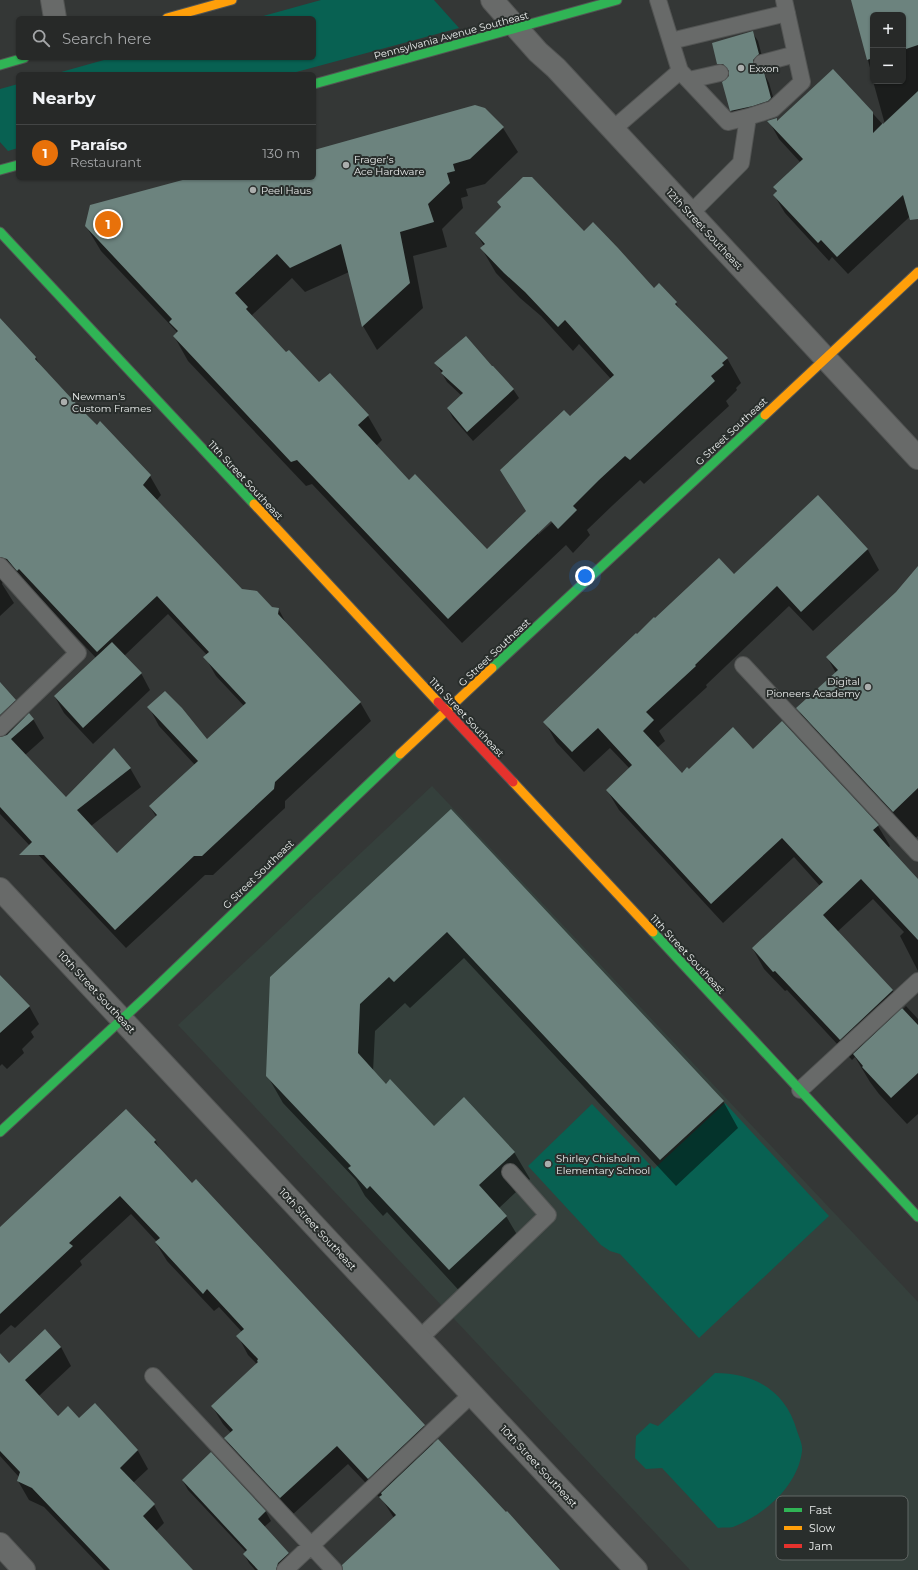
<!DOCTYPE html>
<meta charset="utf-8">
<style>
body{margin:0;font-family:Montserrat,sans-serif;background:#2f3130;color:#f1f3f6}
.controls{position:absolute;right:12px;top:12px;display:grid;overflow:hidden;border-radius:6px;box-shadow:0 1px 3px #0004}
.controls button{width:36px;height:36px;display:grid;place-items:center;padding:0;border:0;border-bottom:1px solid #434545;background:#272928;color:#f1f3f6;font:20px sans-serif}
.you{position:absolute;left:585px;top:576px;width:14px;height:14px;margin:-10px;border:3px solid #fff;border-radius:50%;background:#1a73e8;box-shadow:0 0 0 6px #1a73e833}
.badge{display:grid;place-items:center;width:26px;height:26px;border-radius:50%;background:#1a73e8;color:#fff;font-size:13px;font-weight:700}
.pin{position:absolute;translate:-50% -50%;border:2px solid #fff;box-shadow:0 1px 4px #0006}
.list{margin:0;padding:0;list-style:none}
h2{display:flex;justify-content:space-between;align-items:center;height:52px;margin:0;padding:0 16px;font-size:17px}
h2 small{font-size:13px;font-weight:400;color:#a4a6a8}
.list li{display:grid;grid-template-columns:26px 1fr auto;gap:12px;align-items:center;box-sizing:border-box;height:56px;padding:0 16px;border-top:1px solid #434545}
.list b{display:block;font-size:15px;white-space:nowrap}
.list p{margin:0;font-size:13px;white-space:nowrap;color:#a4a6a8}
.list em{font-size:13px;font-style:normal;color:#a4a6a8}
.icon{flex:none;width:22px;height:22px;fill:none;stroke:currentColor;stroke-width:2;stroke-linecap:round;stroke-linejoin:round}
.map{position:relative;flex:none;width:918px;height:1570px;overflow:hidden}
.search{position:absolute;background:#272928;box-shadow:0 1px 3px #0004;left:16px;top:16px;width:300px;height:44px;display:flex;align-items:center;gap:10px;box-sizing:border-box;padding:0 14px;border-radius:6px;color:#a4a6a8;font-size:15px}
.panel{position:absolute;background:#272928;box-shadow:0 1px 3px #0004;left:16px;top:72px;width:300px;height:108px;border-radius:6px}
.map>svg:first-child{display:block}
.built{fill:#35403c}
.green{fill:#086152}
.shadow{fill:#0007;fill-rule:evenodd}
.building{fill:#6c837e}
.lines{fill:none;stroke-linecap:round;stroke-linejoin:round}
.lane-casing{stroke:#525453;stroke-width:18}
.street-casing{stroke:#525453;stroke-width:24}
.fast-casing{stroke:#525453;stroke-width:11}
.slow-casing{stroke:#525453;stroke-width:11}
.jam-casing{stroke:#525453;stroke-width:11}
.lane{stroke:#686a69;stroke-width:16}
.street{stroke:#686a69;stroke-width:22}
.fast{stroke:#30b455;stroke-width:9}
.slow{stroke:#ff9f0a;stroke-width:9}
.jam{stroke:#e5322d;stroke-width:9}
.poi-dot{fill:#abaead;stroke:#292e2c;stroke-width:1.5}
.labels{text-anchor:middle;stroke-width:4;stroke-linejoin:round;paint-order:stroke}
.street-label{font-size:10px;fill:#ebeeed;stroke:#292e2c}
.poi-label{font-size:10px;fill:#ebeeed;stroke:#292e2c;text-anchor:start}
.key{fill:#292e2c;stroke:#636866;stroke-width:1}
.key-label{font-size:11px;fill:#ebeeed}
</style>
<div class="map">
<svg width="918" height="1570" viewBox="0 0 918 1570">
<rect width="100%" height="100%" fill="#343736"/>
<path class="built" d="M 432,786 L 918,1302 L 918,1570 L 690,1570 L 178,1025 Z"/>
<path class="green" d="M 321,0 L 434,0 L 459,28 L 289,74 L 54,74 L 111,58 L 314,58 L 314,18 L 256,18 Z
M 18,84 L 18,148 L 8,151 L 0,142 L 0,89 Z
M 725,1103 L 829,1216 L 699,1338 L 620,1254 L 610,1251 L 601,1245 L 528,1166 L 592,1104 L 654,1169 Z
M 715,1373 C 755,1373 786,1391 797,1431 C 799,1437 803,1445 802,1451 C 798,1486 764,1515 733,1527 C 729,1528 723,1527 718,1528 L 662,1468 L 646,1469 L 635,1458 L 636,1436 L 650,1423 L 658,1426 Z"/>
<path class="shadow" d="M 862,0 L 918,0 L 918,209 L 848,274 L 832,257 L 829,261 L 785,213 L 774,195 L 777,193 L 774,187 L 800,162 L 779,139 L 769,121 L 776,119 L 778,122 L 833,70 L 886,128 L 873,81 L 903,81 L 903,15 L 873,15 L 873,79 L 853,4 Z
M 752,32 L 758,41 L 764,64 L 758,70 L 758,72 L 764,73 L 769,83 L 776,107 L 736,119 L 731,110 L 729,73 L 724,73 L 718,63 Z
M 484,109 L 503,128 L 518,152 L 485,184 L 466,189 L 468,196 L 461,198 L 463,208 L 442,229 L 447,247 L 413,256 L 423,308 L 377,350 L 363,326 L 349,272 L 305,292 L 292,278 L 252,315 L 254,320 L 286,354 L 319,384 L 368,416 L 382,440 L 376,446 L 409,482 L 487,550 L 527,512 L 570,418 L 611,379 L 579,344 L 573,351 L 541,316 L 520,298 L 496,273 L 482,249 L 484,246 L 476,233 L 501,208 L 498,202 L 584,232 L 654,289 L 676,303 L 680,310 L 727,358 L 741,383 L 736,388 L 737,390 L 726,401 L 729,406 L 644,484 L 640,480 L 613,505 L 587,530 L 590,535 L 573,553 L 566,545 L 462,643 L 312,484 L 306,486 L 188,361 L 174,336 L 177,333 L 176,331 L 101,251 L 86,226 L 192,178 L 314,178 L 314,151 ZM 554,517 L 556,519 L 538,535 L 538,533 Z
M 0,318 L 36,358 L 41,367 L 97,426 L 100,423 L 150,476 L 161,495 L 156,501 L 241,590 L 271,608 L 278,608 L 287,625 L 360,702 L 371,721 L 285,801 L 285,808 L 213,875 L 205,875 L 126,948 L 0,814 L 0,698 L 15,700 L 25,718 L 33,719 L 44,738 L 25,755 L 66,798 L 130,768 L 141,787 L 91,826 L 117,854 L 157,818 L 150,807 L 195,765 L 159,726 L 149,707 L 207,740 L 244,706 L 216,676 L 205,657 L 207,655 L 168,614 L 124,656 L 141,673 L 150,690 L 93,744 L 64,713 L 55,697 L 96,658 L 31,588 L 29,589 L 4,578 L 2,584 L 14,603 L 0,616 Z
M 436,363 L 492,368 L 513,389 L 519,398 L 473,441 L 453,418 L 448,409 L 462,396 L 447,382 Z
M 818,497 L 868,550 L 879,570 L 813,631 L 789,606 L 706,685 L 707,687 L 659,731 L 665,741 L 657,748 L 682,774 L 689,770 L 753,750 L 878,826 L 890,846 L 888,848 L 918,880 L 918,971 L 900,936 L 904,932 L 873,899 L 837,932 L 893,991 L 903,1009 L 906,1006 L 918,1019 L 918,1114 L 907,1124 L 879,1094 L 870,1082 L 855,1057 L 852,1060 L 787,990 L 785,991 L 764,969 L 753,949 L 820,886 L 794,857 L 723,923 L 619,810 L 607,790 L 630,769 L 610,748 L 584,772 L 556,742 L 545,722 L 655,619 L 734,575 Z
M 918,574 L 918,836 L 911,842 L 815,739 L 798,709 L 836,673 L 827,657 Z
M 451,811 L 723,1101 L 738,1128 L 676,1186 L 464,958 L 410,1008 L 405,1003 L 375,1031 L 373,1072 L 386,1085 L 433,1127 L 514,1152 L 530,1179 L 499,1208 L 506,1216 L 522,1243 L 465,1297 L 387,1212 L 383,1216 L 365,1196 L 356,1180 L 283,1103 L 267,1075 Z
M 0,975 L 29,1006 L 39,1024 L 31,1032 L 34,1037 L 22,1049 L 24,1053 L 7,1069 L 2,1064 L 0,1066 Z
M 155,1140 L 162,1153 L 192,1185 L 196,1181 L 424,1426 L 434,1444 L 559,1570 L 359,1570 L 394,1518 L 380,1496 L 379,1497 L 348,1464 L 291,1516 L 236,1457 L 225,1439 L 231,1433 L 223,1424 L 212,1406 L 257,1364 L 248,1355 L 238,1336 L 242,1332 L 219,1307 L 214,1311 L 167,1261 L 156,1243 L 157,1242 L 131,1214 L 80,1261 L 82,1265 L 15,1328 L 11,1325 L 0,1335 L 0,1229 Z
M 61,1347 L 71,1366 L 39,1396 L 58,1417 L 79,1419 L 95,1404 L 138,1451 L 148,1469 L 133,1483 L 154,1505 L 164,1523 L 156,1531 L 192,1570 L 104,1570 L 44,1507 L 29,1500 L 18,1481 L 19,1477 L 0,1456 L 0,1374 Z
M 211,1453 L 266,1512 L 271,1521 L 264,1527 L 289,1553 L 294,1563 L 287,1570 L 255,1570 L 249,1563 L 244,1554 L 246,1552 L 188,1490 L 183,1481 Z"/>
<path class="building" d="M 851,0 L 918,0 L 918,45 L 903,50 L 903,15 L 873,15 L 873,58 L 867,60 Z
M 753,31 L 759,54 L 753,60 L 753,66 L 759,72 L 764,72 L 771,98 L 768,101 L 753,106 L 730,111 L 722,82 L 729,76 L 729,71 L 723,64 L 717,64 L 712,43 Z
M 833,69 L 873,112 L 873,133 L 883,123 L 884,124 L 884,123 L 918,91 L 918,219 L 910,220 L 903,195 L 837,257 L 821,240 L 818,243 L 773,195 L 777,191 L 773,187 L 803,159 L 767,121 L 777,118 L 777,121 Z
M 475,105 L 485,108 L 504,127 L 470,159 L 453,164 L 455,171 L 447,173 L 450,183 L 428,204 L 434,222 L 400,232 L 410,283 L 362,327 L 341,244 L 290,268 L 277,254 L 235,293 L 248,307 L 246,309 L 286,352 L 289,350 L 319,382 L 330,373 L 369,415 L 358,425 L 409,480 L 415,474 L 487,549 L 526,511 L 500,470 L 564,410 L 570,416 L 614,375 L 565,320 L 558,327 L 525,292 L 504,273 L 480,248 L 485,244 L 475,233 L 501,207 L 497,202 L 523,177 L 532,177 L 584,231 L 593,222 L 618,248 L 654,288 L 659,283 L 677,302 L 675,304 L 728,358 L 722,363 L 724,365 L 711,376 L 715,381 L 630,460 L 625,456 L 599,480 L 573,506 L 577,510 L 558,529 L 551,521 L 448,619 L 297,460 L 291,462 L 173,336 L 178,331 L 169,322 L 172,319 L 85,226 L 90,205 L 190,178 L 314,178 L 314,150 Z
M 0,318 L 36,357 L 35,359 L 84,412 L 97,425 L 100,421 L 151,475 L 143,485 L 242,589 L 257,591 L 272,607 L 279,608 L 278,614 L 361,702 L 275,782 L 274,789 L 202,856 L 194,856 L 115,930 L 44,855 L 19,855 L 32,842 L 0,807 L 0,737 L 7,735 L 29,713 L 34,719 L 11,739 L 66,797 L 114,748 L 131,768 L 77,810 L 117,853 L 157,815 L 149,806 L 198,761 L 147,707 L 165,691 L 182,708 L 207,739 L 246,703 L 203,657 L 209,652 L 157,596 L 97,652 L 19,569 L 17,571 L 7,559 L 0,557 Z
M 466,336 L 492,366 L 493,366 L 514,389 L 467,432 L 447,408 L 463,393 L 441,373 L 443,371 L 434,363 Z
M 818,495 L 868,549 L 801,612 L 777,586 L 695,665 L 696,666 L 646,712 L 654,720 L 643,731 L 682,773 L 687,767 L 689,769 L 733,727 L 753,749 L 782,721 L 879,825 L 873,830 L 918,879 L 918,940 L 861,879 L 823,915 L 893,990 L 840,1040 L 775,971 L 773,972 L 752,948 L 823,882 L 782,838 L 711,904 L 606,790 L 632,765 L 598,728 L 572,752 L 543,722 L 636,633 L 637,634 L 654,617 L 655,618 L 719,558 L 734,574 Z
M 918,566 L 918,788 L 893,812 L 796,708 L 838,670 L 826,657 L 896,592 Z
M 112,642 L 142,673 L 83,728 L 54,696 Z
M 0,682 L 16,700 L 0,715 Z
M 451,809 L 724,1101 L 660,1160 L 447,932 L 394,982 L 389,977 L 360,1004 L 358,1053 L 386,1084 L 390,1079 L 434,1126 L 464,1097 L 515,1152 L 479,1185 L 507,1216 L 449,1270 L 370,1186 L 367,1189 L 348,1168 L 351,1166 L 266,1076 L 270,977 Z
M 0,975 L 30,1006 L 0,1033 Z
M 902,1008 L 918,1025 L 918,1073 L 891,1098 L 862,1067 L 863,1066 L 853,1054 Z
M 126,1109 L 156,1140 L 154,1142 L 192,1183 L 196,1179 L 425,1425 L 368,1479 L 337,1446 L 280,1498 L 224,1438 L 233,1430 L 211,1406 L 258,1362 L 257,1361 L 258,1359 L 236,1336 L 244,1329 L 207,1289 L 203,1294 L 155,1242 L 160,1238 L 120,1196 L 69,1243 L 73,1246 L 0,1314 L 0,1227 Z
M 45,1329 L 61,1347 L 25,1380 L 58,1416 L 68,1406 L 79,1418 L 95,1403 L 138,1450 L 120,1468 L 155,1504 L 143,1516 L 193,1570 L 110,1570 L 32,1488 L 17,1481 L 20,1472 L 0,1451 L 0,1353 L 9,1363 Z
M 438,1439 L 506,1512 L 507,1511 L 560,1570 L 343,1570 L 342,1565 L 396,1515 L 379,1497 L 382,1495 L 381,1493 Z
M 211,1452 L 266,1511 L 258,1519 L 289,1553 L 278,1563 L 276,1570 L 258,1570 L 243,1554 L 247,1550 L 182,1480 Z"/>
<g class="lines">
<defs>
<path id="lane" d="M 671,41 L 787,13
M 762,63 L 796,54
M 680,71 L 728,122 L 748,117
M 689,80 L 720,73
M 612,130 L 680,71 L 658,0
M 690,214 L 741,163 L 748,117 L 773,109 L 802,82 L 784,0
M 0,566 L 78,653 L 0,728
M 743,665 L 918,853
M 800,1090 L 918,981
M 420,1338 L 548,1215 L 510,1172
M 153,1376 L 334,1570
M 285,1570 L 472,1394"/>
<path id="street" d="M 52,0 L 55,18
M 492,0 L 538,52 L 556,68 L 918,458
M 0,889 L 636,1570
M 0,1544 L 24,1570"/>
<path id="fast" d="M 0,65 L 24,58
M 314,84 L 617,0
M 0,170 L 18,165
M 0,232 L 254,504
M 492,668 L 765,415
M 653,932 L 918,1217
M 0,1132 L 147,996 L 400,754"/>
<path id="slow" d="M 167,18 L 232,0
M 765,415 L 918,272
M 254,504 L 438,702
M 400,754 L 492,668
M 513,782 L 653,932"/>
<path id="jam" d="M 438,702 L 513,782"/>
</defs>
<use href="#lane" class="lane-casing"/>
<use href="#street" class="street-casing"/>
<use href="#fast" class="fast-casing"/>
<use href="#slow" class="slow-casing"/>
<use href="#jam" class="jam-casing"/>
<use href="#lane" class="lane"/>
<use href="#street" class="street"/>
<use href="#fast" class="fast"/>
<use href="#slow" class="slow"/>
<use href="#jam" class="jam"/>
</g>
<g class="poi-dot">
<circle cx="741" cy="68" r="4"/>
<circle cx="346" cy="165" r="4"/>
<circle cx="253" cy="190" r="4"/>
<circle cx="64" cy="402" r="4"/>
<circle cx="868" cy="687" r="4"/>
<circle cx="548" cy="1164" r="4"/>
</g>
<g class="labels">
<g class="street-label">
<text transform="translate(451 35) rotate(-15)" y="4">Pennsylvania Avenue Southeast</text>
<text transform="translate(705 229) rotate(47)" y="4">12th Street Southeast</text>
<text transform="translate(731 431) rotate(-43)" y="4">G Street Southeast</text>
<text transform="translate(246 480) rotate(47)" y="4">11th Street Southeast</text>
<text transform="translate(494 652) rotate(-43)" y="4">G Street Southeast</text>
<text transform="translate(467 717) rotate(47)" y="4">11th Street Southeast</text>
<text transform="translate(258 874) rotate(-44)" y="4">G Street Southeast</text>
<text transform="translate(688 954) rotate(47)" y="4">11th Street Southeast</text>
<text transform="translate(97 992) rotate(47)" y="4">10th Street Southeast</text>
<text transform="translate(318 1229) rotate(47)" y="4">10th Street Southeast</text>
<text transform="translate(539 1466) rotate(47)" y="4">10th Street Southeast</text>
</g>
<g class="poi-label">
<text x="749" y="72">Exxon</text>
<text x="354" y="163">Frager's<tspan x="354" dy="12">Ace Hardware</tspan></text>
<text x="261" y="194">Peel Haus</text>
<text x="72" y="400">Newman's<tspan x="72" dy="12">Custom Frames</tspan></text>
<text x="860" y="685" text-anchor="end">Digital<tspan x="860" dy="12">Pioneers Academy</tspan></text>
<text x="556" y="1162">Shirley Chisholm<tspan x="556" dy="12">Elementary School</tspan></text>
</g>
</g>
<rect x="776" y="1496" width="132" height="64" rx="6" class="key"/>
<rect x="784" y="1508" width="18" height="4" fill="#30b455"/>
<rect x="784" y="1526" width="18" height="4" fill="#ff9f0a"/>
<rect x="784" y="1544" width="18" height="4" fill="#e5322d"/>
<g class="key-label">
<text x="809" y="1514">Fast</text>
<text x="809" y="1532">Slow</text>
<text x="809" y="1550">Jam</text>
</g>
</svg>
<div class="controls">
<button>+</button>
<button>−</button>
</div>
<div class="you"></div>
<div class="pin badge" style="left:108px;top:224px;background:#e8710a">1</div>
<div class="search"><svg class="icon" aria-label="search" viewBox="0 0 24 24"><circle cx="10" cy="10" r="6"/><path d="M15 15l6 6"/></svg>Search here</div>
<section class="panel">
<h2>Nearby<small></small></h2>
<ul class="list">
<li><span class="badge" style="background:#e8710a">1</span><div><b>Paraíso</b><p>Restaurant</p></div><em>130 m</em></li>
</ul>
</section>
</div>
